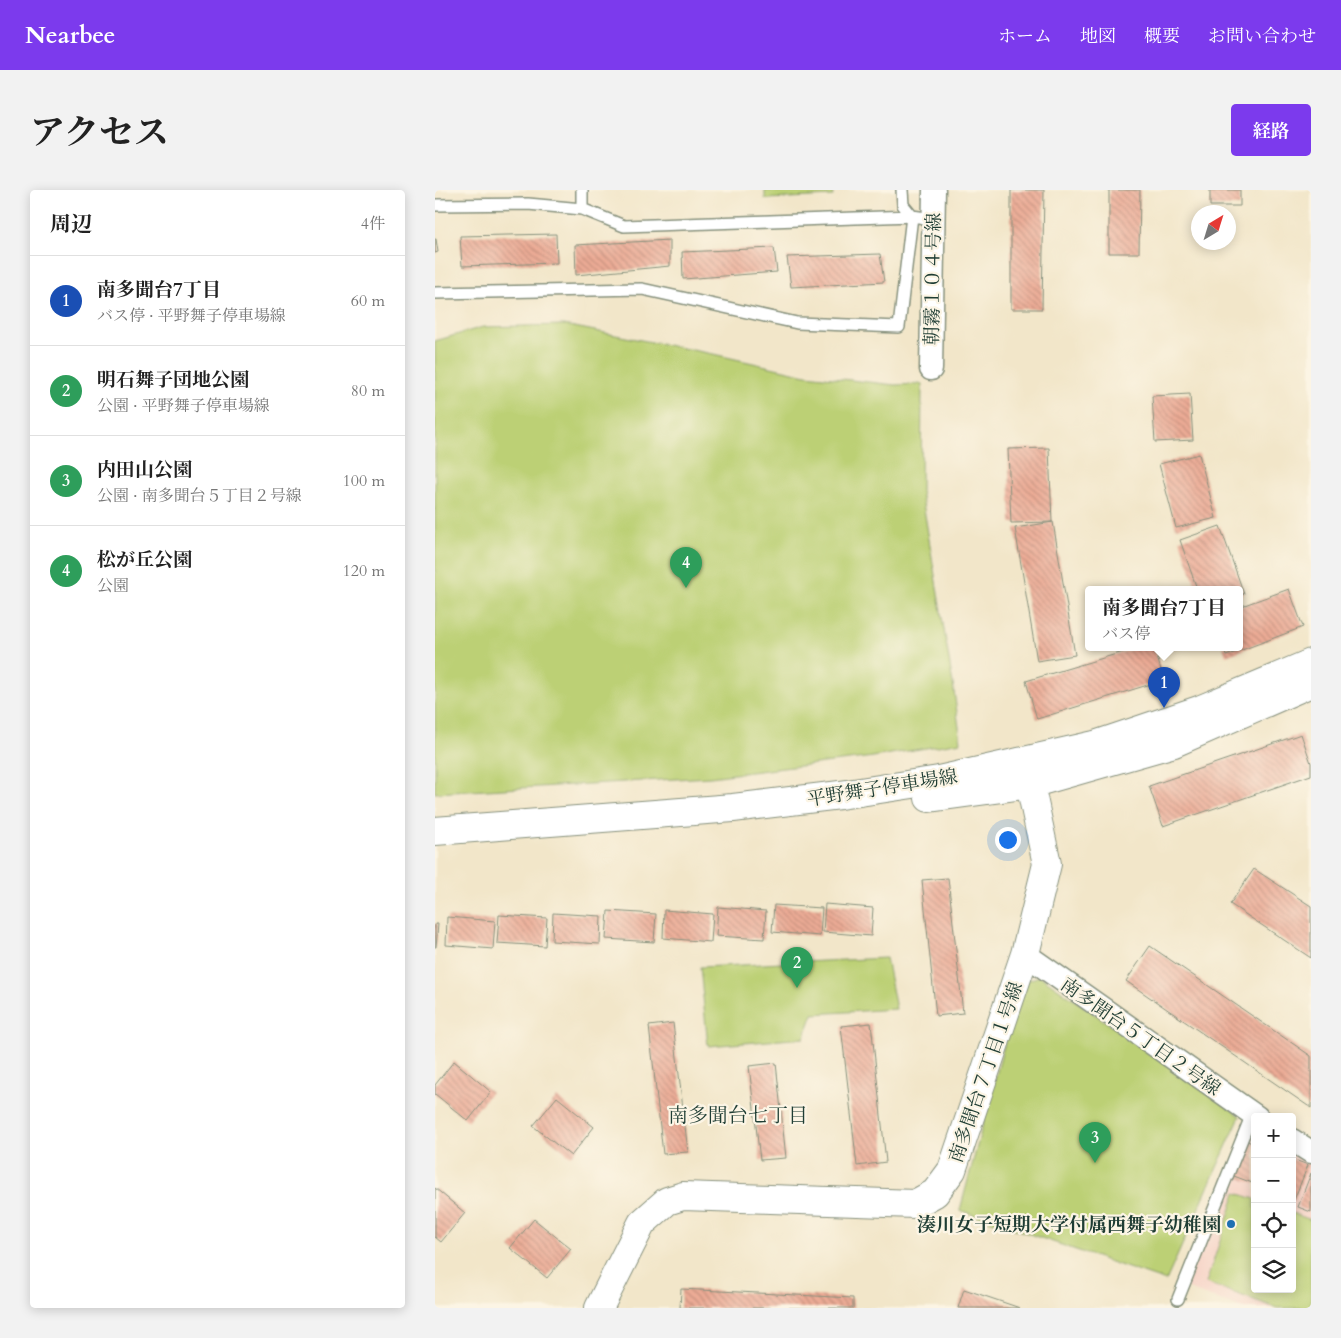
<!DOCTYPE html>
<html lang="ja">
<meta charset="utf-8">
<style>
body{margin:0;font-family:Cardo,"Noto Serif JP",serif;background:#f2f2f2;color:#222}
.controls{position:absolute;right:15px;bottom:15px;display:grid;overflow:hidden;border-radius:5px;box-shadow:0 2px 12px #0003}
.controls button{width:45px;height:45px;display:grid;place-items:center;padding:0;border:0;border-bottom:1px solid #e0e0e0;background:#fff;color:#222;font:25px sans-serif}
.compass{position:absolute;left:756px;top:15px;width:45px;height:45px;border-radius:50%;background:#fff;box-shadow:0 2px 12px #0003;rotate:38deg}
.you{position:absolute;left:572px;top:649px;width:18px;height:18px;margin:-12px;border:4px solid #fff;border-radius:50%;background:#1a73e8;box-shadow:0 0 0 8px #1a73e833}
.badge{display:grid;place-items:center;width:32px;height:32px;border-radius:50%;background:#7c3aed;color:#fff;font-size:16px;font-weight:700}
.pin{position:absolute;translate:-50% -41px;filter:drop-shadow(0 1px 2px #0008)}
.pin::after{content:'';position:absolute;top:26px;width:18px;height:15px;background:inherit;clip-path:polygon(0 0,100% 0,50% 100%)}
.popup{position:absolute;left:650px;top:396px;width:158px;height:65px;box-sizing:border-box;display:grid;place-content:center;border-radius:5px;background:#fff;filter:drop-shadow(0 1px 4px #0005);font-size:16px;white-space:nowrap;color:#767676}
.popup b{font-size:19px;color:#222}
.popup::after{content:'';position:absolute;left:50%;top:100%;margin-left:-10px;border:10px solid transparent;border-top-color:#fff}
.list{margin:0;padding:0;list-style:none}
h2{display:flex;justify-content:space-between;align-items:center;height:65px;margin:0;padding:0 20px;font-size:21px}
h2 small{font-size:16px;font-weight:400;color:#767676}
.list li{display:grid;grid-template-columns:32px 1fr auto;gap:15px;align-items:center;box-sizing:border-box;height:90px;padding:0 20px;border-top:1px solid #e0e0e0}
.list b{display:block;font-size:19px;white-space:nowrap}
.list p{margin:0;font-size:16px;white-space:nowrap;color:#767676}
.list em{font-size:16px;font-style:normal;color:#767676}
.icon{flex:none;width:28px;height:28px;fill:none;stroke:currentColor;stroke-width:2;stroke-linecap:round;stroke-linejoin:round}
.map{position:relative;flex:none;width:876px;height:1118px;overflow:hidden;border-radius:5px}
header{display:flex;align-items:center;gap:30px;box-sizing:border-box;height:70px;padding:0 25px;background:#7c3aed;color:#fff}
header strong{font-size:24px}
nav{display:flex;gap:28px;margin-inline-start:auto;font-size:18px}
.intro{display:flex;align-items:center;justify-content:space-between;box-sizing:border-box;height:120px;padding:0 30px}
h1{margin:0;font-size:35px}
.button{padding:12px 22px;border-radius:5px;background:#7c3aed;color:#fff;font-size:18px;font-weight:700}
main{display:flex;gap:30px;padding:0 30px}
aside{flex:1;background:#fff;border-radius:5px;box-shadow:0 2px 12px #0003}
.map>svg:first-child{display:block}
.built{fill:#f6d1c5}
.park{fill:#bcd074;stroke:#6e8654}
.building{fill:url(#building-back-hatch)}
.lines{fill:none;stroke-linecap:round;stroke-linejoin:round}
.service-casing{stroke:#88927e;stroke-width:14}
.minor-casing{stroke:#88927e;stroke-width:25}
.tertiary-casing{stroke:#88927e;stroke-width:30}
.secondary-casing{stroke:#88927e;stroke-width:30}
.service{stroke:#fff;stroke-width:11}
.minor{stroke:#fff;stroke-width:22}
.tertiary{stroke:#fff;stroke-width:28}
.secondary{stroke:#fff;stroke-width:28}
.poi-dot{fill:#1f6fb2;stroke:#fcf5e5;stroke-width:2}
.labels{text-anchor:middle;stroke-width:4.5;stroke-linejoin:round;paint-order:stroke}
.street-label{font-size:19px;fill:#1f3d34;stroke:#fcf5e5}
.poi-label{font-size:19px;font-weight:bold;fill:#1f3d34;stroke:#fcf5e5;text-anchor:end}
.neighbourhood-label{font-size:20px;fill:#1f3d34;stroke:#fcf5e5}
</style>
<header>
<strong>Nearbee</strong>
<nav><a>ホーム</a><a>地図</a><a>概要</a><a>お問い合わせ</a></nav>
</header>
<div class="intro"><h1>アクセス</h1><a class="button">経路</a></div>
<main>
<aside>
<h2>周辺<small>4件</small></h2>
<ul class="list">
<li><span class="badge" style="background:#1a4fb4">1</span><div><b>南多聞台7丁目</b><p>バス停 · 平野舞子停車場線</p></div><em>60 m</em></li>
<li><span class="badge" style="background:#2e9e5b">2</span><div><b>明石舞子団地公園</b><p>公園 · 平野舞子停車場線</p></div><em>80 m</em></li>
<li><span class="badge" style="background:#2e9e5b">3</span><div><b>内田山公園</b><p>公園 · 南多聞台５丁目２号線</p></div><em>100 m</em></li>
<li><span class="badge" style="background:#2e9e5b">4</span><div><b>松が丘公園</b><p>公園</p></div><em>120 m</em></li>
</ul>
</aside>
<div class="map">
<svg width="876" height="1118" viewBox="0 0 876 1118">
<defs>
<pattern id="building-back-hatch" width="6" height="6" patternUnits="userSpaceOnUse" patternTransform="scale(1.25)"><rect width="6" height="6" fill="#ecab95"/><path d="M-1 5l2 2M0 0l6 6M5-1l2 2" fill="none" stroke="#bf8c7a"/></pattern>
</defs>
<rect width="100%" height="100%" fill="#fcf5e5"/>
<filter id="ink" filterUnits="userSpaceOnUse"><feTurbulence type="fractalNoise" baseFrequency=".02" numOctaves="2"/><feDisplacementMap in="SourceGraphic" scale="10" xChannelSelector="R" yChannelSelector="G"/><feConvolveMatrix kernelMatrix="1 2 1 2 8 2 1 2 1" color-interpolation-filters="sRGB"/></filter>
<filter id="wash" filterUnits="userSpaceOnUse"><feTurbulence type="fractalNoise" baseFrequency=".0096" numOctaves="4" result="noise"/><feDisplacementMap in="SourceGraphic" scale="20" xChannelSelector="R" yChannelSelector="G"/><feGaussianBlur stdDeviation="1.12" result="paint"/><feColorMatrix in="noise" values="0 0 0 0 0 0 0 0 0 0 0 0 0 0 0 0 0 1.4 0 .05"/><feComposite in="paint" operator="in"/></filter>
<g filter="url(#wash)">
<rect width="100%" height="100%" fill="#f2e6c9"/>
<path class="built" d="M 812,938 L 820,939 L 820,1099 L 857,1099 L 857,958 L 876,971 L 876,1118 L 806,1118 L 748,1097 Z"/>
<path class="park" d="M 330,0 L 397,0 L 398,6 L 330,9 Z
M 129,135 L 278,164 L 371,185 L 460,195 L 487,194 L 486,301 L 518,494 L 526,552 L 438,567 L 275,587 L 0,603 L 0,151 L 48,137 Z
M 451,768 L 461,819 L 378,824 L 369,848 L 273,856 L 265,777 Z
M 605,786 L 805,926 L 731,1091 L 525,1020 L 586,792 Z
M 801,1003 L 820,1009 L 820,1099 L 857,1099 L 857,1023 L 876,1030 L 876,1118 L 842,1118 L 771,1093 Z"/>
<g id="blocks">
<path class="building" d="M 576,0 L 609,0 L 607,119 L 576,119 Z
M 674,0 L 705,0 L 704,63 L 674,63 Z
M 775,0 L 805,0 L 805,16 L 775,16 Z
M 121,44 L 122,73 L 27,76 L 25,46 Z
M 0,49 L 1,49 L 3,62 L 0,63 Z
M 235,50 L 235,76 L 141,85 L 140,55 Z
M 339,58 L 342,82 L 248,89 L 247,62 Z
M 445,64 L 449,92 L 356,97 L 352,67 Z
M 755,204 L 758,250 L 720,252 L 717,206 Z
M 614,258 L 617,332 L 576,333 L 573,259 Z
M 764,264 L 781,328 L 741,338 L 724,274 Z
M 618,332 L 640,465 L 602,471 L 580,338 Z
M 785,336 L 809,404 L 804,406 L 804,399 L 762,399 L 745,350 Z
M 854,399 L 868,437 L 791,466 L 788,457 L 804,457 L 804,417 Z
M 705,457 L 719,457 L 729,490 L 602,529 L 591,491 Z
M 866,544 L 876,573 L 876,585 L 728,636 L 714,596 Z
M 819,679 L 876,716 L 876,768 L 795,714 Z
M 513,688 L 528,823 L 501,826 L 487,690 Z
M 390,714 L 438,718 L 436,746 L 388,742 Z
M 339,715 L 387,718 L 385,746 L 337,742 Z
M 283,717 L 331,721 L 329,749 L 281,746 Z
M 229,720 L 278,724 L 276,752 L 228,748 Z
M 173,721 L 221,724 L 219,752 L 171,749 Z
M 118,723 L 166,726 L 165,754 L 117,751 Z
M 64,725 L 112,728 L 110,756 L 62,753 Z
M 12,727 L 60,731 L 58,759 L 11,755 Z
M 0,734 L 3,734 L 1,757 L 0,757 Z
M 715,756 L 876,866 L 876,918 L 691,791 Z
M 238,833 L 253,962 L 228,964 L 214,836 Z
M 436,833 L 451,972 L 422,976 L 406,836 Z
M 19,871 L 56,902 L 33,931 L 0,904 L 0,895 Z
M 341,873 L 351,968 L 325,970 L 314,876 Z
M 122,907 L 159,937 L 136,966 L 98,936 Z
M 812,951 L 820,954 L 820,994 L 799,986 Z
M 857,969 L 873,975 L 859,1010 L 857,1009 Z
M 876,983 L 876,1022 L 863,1017 Z
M 0,998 L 30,1023 L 6,1052 L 0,1047 Z
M 99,1029 L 136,1059 L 112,1088 L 75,1058 Z
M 246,1099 L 418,1108 L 418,1118 L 245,1118 Z
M 529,1099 L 585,1118 L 523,1118 Z"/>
</g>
</g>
<g filter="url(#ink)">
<use href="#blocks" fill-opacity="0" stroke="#88927e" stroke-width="1"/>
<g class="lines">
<defs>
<path id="service" d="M 147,0 L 147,19
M 467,0 L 468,15 L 477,26 L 498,29
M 0,15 L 93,14 L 147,19 L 189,36 L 477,26 L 464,137 L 362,133 L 207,99 L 0,103
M 743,1109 L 817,924"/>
<path id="minor" d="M 496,179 L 499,0
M 590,764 L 822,927
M 857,950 L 876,962"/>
<path id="tertiary" d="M 164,1118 L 207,1033 L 232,1011 L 248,1006 L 480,1014 L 500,1003 L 517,980 L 590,764 L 612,674 L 595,594 L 586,572"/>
<path id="secondary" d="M 494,608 L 595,594 L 739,553 L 876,493
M 0,641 L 298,618 L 405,605 L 504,590 L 660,555 L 764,520 L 876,473"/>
</defs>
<use href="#service" class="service-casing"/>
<use href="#minor" class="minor-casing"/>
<use href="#tertiary" class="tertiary-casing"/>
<use href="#secondary" class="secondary-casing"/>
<use href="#service" class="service"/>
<use href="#minor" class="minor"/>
<use href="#tertiary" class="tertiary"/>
<use href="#secondary" class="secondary"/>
</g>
</g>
<circle class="poi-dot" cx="796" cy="1034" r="5"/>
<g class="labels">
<g class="street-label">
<text transform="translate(497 89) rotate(-89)" y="7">朝霧１０４号線</text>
<text transform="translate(447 597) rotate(-9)" y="7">平野舞子停車場線</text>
<text transform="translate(706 846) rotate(35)" y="7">南多聞台５丁目２号線</text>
<text transform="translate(550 882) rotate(-71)" y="7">南多聞台７丁目１号線</text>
</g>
<g class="poi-label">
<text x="786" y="1041">湊川女子短期大学付属西舞子幼稚園</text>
</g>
<g class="neighbourhood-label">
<text x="303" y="932">南多聞台七丁目</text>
</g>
</g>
</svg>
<div class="controls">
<button>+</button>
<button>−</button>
<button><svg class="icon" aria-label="locate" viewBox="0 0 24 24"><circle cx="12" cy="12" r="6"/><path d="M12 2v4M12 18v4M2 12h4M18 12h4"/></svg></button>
<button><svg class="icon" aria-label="layers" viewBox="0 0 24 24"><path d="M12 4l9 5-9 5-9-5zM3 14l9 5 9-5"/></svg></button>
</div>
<svg class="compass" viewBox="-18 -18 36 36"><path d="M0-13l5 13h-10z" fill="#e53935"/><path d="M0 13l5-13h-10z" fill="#767676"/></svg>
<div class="you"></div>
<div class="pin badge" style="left:729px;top:518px;background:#1a4fb4">1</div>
<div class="popup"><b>南多聞台7丁目</b>バス停</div>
<div class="pin badge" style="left:362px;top:798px;background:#2e9e5b">2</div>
<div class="pin badge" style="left:660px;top:973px;background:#2e9e5b">3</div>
<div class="pin badge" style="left:251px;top:398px;background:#2e9e5b">4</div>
</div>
</main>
